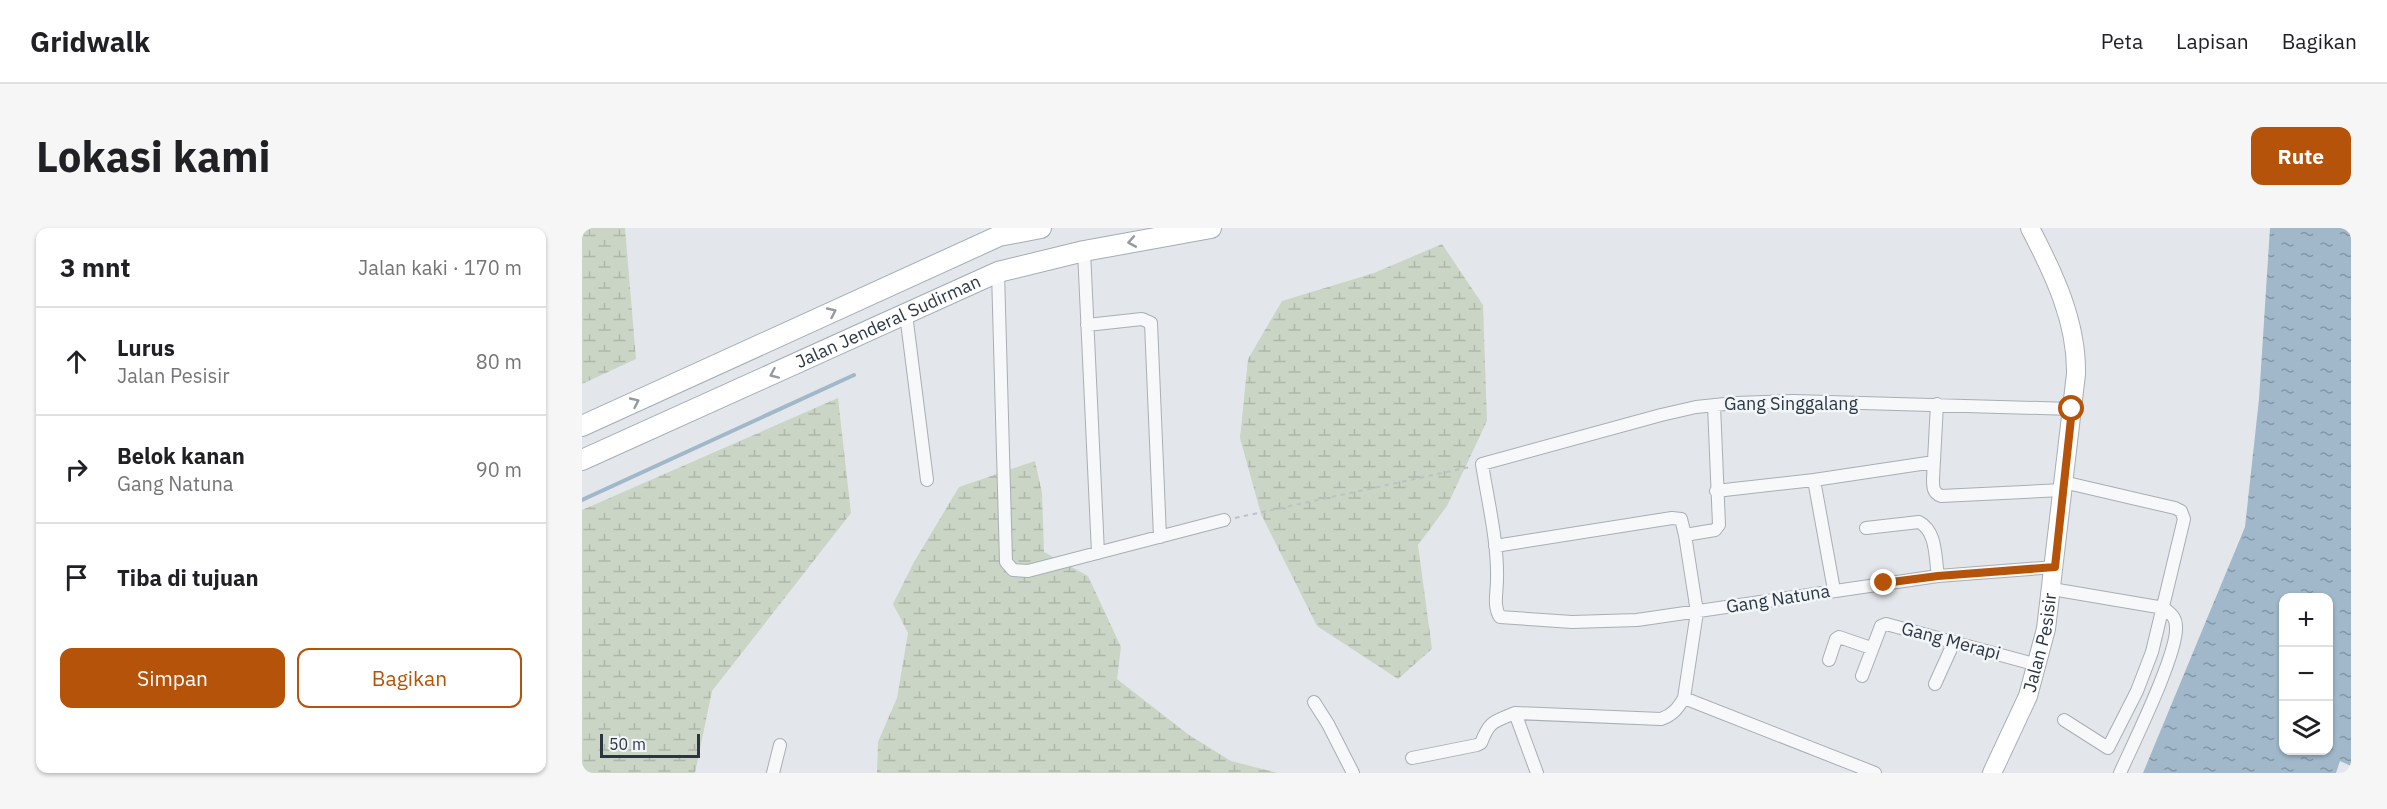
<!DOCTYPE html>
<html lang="id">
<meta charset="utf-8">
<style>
body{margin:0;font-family:"IBM Plex Sans",sans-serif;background:#f6f6f6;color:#202124}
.controls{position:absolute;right:18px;bottom:18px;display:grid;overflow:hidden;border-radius:12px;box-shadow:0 2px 4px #0004}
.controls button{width:54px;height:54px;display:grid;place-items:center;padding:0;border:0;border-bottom:2px solid #e0e0e0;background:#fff;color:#202124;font:30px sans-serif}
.scale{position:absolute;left:18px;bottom:15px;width:100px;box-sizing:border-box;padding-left:6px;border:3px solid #2b3643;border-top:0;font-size:16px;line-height:21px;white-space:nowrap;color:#2b3643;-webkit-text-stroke:4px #f3f6f8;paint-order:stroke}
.stop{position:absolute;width:18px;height:18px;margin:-14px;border:4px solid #b45309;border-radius:50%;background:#fff}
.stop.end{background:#b45309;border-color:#fff;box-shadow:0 2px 6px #0008}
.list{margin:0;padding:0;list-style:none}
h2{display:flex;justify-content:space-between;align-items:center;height:78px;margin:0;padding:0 24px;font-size:26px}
h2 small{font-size:20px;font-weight:400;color:#757577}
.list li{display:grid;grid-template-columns:39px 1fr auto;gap:18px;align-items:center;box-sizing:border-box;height:108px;padding:0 24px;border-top:2px solid #e0e0e0}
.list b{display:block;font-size:22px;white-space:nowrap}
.list p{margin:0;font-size:20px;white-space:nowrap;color:#757577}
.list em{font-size:20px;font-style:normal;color:#757577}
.actions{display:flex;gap:12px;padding:18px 24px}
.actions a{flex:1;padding:14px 0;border:2px solid #b45309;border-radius:12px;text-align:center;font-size:21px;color:#b45309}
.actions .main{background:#b45309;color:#fff}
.icon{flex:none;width:33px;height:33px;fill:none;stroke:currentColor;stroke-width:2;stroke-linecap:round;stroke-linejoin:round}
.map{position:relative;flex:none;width:1769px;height:545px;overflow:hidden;border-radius:12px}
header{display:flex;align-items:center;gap:36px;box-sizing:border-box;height:84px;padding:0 30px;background:#fff;border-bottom:2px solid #e0e0e0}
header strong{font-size:28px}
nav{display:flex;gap:33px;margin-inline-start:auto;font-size:21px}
.intro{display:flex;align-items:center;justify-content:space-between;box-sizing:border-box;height:144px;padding:0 36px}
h1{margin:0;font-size:42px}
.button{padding:15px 27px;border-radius:12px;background:#b45309;color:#fff;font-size:21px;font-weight:700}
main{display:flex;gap:36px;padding:0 36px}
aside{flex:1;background:#fff;border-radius:12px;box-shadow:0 2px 4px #0004}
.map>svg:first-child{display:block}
.wetland{fill:url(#wetland-marsh)}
.water{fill:url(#water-ripples);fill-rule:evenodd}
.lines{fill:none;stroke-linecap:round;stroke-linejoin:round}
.stream{stroke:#a0b8ca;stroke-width:4}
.street-casing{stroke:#a8aeb5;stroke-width:14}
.secondary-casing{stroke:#a8aeb5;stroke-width:20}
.primary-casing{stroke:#a3adb7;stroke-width:22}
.path{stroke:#bdc2c6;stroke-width:2;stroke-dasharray:4.5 4.5;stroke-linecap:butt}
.street{stroke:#f6f8f9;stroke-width:12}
.secondary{stroke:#fff;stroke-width:18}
.primary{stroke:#fff;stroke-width:20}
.oneway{stroke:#959aa1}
.route{stroke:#b45309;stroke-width:8}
.labels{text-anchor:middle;stroke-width:5;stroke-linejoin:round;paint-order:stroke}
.street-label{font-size:18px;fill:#2b3643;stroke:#f3f6f8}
</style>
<header>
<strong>Gridwalk</strong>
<nav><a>Peta</a><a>Lapisan</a><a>Bagikan</a></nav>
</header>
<div class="intro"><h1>Lokasi kami</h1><a class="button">Rute</a></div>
<main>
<aside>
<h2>3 mnt<small>Jalan kaki · 170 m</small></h2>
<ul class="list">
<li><svg class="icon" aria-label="ahead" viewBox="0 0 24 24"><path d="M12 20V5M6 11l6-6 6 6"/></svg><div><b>Lurus</b><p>Jalan Pesisir</p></div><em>80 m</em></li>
<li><svg class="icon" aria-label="right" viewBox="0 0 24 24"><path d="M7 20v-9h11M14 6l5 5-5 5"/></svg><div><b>Belok kanan</b><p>Gang Natuna</p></div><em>90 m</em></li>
<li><svg class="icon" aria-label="arrive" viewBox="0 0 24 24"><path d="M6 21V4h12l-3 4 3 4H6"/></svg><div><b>Tiba di tujuan</b></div></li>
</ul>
<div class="actions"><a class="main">Simpan</a><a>Bagikan</a></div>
</aside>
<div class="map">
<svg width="1769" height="545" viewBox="0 0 1769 545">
<defs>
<pattern id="wetland-marsh" width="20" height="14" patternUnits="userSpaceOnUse" patternTransform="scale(1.5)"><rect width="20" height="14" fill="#cad5c5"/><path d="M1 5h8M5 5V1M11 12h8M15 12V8" fill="none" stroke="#aeb7aa"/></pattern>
<pattern id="water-ripples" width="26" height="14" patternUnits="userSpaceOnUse" patternTransform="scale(1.5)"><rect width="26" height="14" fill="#a0b8ca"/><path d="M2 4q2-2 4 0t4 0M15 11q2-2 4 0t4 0" fill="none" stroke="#8396a6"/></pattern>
</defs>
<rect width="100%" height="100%" fill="#e3e7eb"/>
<path class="wetland" d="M 0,0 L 43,0 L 54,131 L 0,156 Z
M 860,16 L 901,77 L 905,193 L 865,278 L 836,317 L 850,421 L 816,451 L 735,398 L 679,286 L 658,210 L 666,131 L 700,73 L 792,45 Z
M 256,170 L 269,285 L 130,463 L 113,545 L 0,545 L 0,282 Z
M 453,233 L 460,265 L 462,324 L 506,348 L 539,419 L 535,451 L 607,507 L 649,533 L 696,545 L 295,545 L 296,514 L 315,470 L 326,405 L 311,376 L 332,334 L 377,259 Z"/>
<path class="water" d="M 1688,0 L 1769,0 L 1769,538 L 1758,533 L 1754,545 L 1561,545 L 1663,299 L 1677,171 ZM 1702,370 L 1746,370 L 1746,522 L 1702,522 Z"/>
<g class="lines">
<path class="stream" d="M 0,272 L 272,147"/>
<defs>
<path id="street" d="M 502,23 L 516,325
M 416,44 L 424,334 L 431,342 L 446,343 L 642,292
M 324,86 L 345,252
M 505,97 L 560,91 L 569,95 L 578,309
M 1355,176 L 1351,251 C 1351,259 1351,265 1359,268 L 1480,262
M 1232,252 L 1252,362
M 1481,254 L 1593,280 L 1599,283 L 1602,291 L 1570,424 L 1555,463 L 1526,520 L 1482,492
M 1134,263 L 1232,252 L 1352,234
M 1284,300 L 1337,294 C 1355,303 1353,330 1356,348
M 913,318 L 1090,290 L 1099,291 L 1103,307
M 1473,339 L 1356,348 L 1055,392 L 990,394 L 918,389 C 911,379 915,364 915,352 C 916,314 906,274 900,236 L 1079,187 L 1114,179 L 1153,175 L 1211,173 L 1490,181
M 1470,361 L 1582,380 C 1589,386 1594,389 1594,399 C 1596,425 1551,516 1538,545
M 1247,432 L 1254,411 L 1257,409 L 1289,420
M 1280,448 L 1299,398 L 1304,396 L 1456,437
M 1353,456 L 1372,414
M 1102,470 L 1293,545
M 732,474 L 746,496 L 771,545
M 933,485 L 955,545
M 830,530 L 895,517 L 899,515 C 908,492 912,494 933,485 L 1079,491 C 1091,487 1096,480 1102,470 L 1115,384 L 1103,307 L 1133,302 L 1137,297 L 1132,177
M 191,545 L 198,517"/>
<g id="secondary">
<path id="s1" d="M 1410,545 L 1446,468 L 1464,401 L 1494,146 C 1495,94 1472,46 1448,0"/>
</g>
<g id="primary">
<path d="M 0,198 L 417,8 L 459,0"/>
<path id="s2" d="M 0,232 L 416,44 L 502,23 L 629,0"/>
</g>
</defs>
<use href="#street" class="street-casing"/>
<use href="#secondary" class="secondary-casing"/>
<use href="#primary" class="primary-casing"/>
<path class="path" d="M 653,290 L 888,239"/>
<use href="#street" class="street"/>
<use href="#secondary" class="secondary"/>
<use href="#primary" class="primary"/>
</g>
<defs><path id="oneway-chevron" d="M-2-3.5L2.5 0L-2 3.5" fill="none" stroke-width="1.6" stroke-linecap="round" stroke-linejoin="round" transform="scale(1.5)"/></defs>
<g class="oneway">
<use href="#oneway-chevron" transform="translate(550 14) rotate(170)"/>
<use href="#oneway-chevron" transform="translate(250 84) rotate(-25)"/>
<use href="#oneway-chevron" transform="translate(192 146) rotate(156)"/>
<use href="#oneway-chevron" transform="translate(53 174) rotate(-25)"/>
</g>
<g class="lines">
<path class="route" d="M 1302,355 L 1356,348 L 1473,339 L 1490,181"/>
</g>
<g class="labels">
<g class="street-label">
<text dy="6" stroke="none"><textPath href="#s2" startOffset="336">Jalan Jenderal Sudirman</textPath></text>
<text x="1209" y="182">Gang Singgalang</text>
<text transform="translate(1196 371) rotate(-9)" y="6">Gang Natuna</text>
<text transform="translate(1369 413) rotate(15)" y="6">Gang Merapi</text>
<text dy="6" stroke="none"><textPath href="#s1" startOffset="140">Jalan Pesisir</textPath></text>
</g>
</g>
</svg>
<div class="controls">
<button>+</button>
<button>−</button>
<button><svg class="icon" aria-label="layers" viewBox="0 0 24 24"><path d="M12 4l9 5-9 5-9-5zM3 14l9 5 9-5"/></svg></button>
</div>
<div class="scale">50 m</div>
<div class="stop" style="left:1490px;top:181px"></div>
<div class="stop end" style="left:1302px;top:355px"></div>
</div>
</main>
